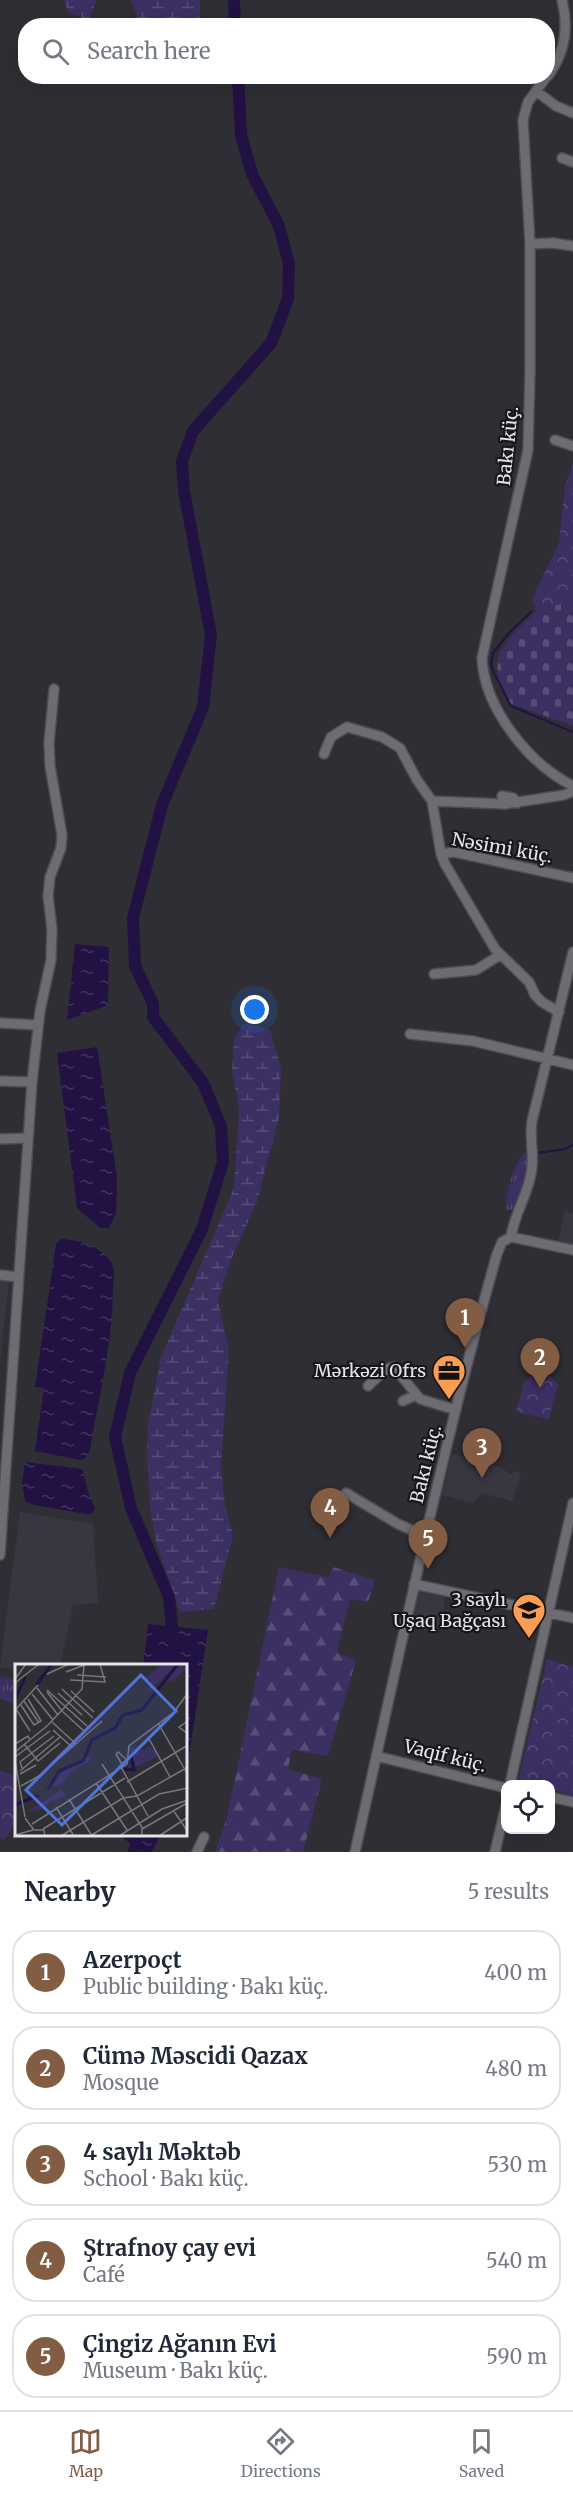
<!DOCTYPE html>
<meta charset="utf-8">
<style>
body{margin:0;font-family:Merriweather,serif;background:#f2f2f3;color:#1f2937}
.controls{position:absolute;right:18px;bottom:18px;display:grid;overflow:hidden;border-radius:12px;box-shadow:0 6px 24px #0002}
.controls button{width:54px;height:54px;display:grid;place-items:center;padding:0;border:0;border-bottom:2px solid #e0e1e3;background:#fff;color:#1f2937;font:30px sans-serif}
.you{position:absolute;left:255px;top:1010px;width:21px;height:21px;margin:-15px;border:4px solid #fff;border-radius:50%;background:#1a73e8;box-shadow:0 0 0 9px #1a73e833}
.badge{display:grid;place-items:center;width:39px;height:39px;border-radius:50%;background:#825d44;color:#fff;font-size:20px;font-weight:700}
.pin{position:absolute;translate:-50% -50px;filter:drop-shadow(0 2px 3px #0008)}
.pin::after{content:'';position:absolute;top:32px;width:21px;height:18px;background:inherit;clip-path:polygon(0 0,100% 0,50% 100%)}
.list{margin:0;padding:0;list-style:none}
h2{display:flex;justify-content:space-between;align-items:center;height:78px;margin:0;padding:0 24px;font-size:26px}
h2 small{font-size:20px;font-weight:400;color:#747a83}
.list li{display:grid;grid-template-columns:39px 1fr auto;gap:18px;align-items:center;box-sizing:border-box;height:84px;margin:0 12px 12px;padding:0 12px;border:2px solid #e0e1e3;border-radius:24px}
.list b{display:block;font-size:22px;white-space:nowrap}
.list p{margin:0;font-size:20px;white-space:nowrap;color:#747a83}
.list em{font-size:20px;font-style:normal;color:#747a83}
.icon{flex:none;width:33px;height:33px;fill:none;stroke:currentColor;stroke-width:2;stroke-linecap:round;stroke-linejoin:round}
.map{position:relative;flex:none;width:573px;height:1852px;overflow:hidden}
.search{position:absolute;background:#fff;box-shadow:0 6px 24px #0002;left:18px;right:18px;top:18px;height:66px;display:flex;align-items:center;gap:15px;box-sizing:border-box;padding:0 21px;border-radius:24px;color:#747a83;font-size:22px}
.sheet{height:558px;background:#fff}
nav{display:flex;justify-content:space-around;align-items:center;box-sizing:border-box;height:84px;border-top:2px solid #e0e1e3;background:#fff;font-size:16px;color:#747a83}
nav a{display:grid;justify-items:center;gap:3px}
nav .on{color:#825d44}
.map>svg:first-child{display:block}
.built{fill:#383641}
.grass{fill:url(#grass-tufts)}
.forest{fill:url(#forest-firs)}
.wetland{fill:url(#wetland-marsh)}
.cemetery{fill:url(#cemetery-stones)}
.park{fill:url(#park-crowns)}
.water{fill:url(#water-ripples)}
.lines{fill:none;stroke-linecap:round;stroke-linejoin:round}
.stream{stroke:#221243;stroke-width:2}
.river{stroke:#221243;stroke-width:12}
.minor-casing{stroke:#4d4c51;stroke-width:12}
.minor{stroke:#6d6c73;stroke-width:9}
.labels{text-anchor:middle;stroke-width:4.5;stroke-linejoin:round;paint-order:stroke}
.street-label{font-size:18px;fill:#e5e5e9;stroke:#171619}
.poi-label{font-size:18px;fill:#e5e5e9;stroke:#171619;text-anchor:end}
.inset-river{fill:none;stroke:#221243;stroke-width:3}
.inset-road{fill:none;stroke:#78777c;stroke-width:1.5}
.view{fill:#4f74dc;fill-opacity:0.15;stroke:#4f74dc;stroke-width:3}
.inset-edge{fill:none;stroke:#e5e5e9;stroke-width:3}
</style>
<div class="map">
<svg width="573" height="1852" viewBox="0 0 573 1852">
<defs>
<pattern id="grass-tufts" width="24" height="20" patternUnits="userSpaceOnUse" patternTransform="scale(1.5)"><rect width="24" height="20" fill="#3c2f62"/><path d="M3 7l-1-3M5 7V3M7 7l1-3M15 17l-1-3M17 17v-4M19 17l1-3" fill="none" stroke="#584d78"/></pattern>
<pattern id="forest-firs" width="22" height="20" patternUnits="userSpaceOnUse" patternTransform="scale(1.5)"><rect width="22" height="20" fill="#3c2f62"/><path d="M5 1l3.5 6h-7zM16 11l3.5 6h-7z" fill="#584d78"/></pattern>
<pattern id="wetland-marsh" width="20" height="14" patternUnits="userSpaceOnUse" patternTransform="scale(1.5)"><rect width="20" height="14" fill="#3c2f62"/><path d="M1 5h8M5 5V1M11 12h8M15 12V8" fill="none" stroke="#584d78"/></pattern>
<pattern id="cemetery-stones" width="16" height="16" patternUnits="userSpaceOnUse" patternTransform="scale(1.5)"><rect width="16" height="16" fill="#3c2f62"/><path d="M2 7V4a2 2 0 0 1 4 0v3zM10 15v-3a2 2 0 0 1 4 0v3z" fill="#584d78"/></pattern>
<pattern id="park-crowns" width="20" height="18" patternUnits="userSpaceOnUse" patternTransform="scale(1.5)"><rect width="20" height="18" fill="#3c2f62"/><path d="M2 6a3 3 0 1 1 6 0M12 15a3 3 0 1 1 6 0" fill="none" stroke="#584d78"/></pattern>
<pattern id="water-ripples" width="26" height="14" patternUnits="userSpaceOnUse" patternTransform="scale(1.5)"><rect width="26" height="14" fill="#221243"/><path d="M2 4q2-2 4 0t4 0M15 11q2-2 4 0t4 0" fill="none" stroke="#42345e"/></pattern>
</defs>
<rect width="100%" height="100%" fill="#2f2e34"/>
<path class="built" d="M 565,1211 L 573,1213 L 573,1245 L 558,1242 Z
M 0,1280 L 9,1281 L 0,1362 Z
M 452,1454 L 499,1466 L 510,1474 L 517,1471 L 521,1474 L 512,1501 L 482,1493 L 473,1503 L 442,1495 Z
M 20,1512 L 93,1524 L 98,1603 L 73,1605 L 60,1666 L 16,1666 L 16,1670 L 0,1667 Z
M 417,1590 L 446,1596 L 439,1629 L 410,1623 Z"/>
<path class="grass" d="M 527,1151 L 531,1156 L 517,1205 L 511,1210 L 507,1210 C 502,1200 517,1155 527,1151 Z
M 0,1677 L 16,1680 L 16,1704 L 0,1699 Z"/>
<path class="forest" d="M 279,1567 L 329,1577 L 333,1567 L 375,1580 L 368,1602 L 350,1599 L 337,1653 L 356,1660 L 328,1756 L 292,1750 L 288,1769 L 322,1779 L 303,1852 L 215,1852 L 227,1817 Z"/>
<path class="wetland" d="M 63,0 L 97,0 L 89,20 L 69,13 Z
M 131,0 L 200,0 L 200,25 L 140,25 Z
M 244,1023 L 270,1030 L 281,1069 L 279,1118 L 257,1202 L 232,1257 L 218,1300 L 229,1350 L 221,1466 L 225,1505 L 233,1536 L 214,1609 L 180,1612 L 156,1542 L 150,1507 L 147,1457 L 148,1423 L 161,1357 L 234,1188 L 239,1107 L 232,1073 L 234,1038 Z"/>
<path class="cemetery" d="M 573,600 L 573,726 L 511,704 L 497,676 L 498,655 L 512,635 L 536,611 Z"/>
<path class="park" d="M 573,463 L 573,600 L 536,611 L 532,599 L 559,543 L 565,486 Z
M 540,1367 L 558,1384 L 549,1419 L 516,1412 L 523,1384 Z
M 547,1659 L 573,1667 L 573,1795 L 551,1790 L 550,1784 L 518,1782 Z
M 0,1771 L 16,1776 C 17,1800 20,1821 4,1840 L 0,1838 Z"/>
<path class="water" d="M 75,944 L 109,947 L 108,1005 L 67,1020 Z
M 97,1047 L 117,1177 L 116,1213 L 109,1228 L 100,1228 L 77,1208 L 57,1053 Z
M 61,1239 C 77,1239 106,1248 112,1264 C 115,1271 114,1280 113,1287 C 113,1341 99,1397 90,1450 L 86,1458 L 80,1460 L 35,1451 L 44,1388 L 35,1387 L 56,1244 Z
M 25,1462 L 83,1469 L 87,1489 L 95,1509 L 92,1514 L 86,1514 L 34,1505 L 25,1501 L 22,1484 Z
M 148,1624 L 208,1630 L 186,1776 L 186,1666 L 143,1666 Z
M 120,1836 L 160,1836 L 152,1852 L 143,1852 Z"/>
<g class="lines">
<path class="stream" d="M 532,611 L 510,632 L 493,653 L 491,664 L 494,673 L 511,706 L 573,732
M 537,1153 L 565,1149 L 573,1145"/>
<path class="river" d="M 234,0 L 235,26
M 176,1666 L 169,1597 L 131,1508 L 115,1437 L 130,1373 L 202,1229 L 223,1162 L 221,1126 L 203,1083 L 153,1017 L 153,1004 L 135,966 L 133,918 L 162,805 L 203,707 L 211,635 L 184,491 L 182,461 L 193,431 L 271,343 L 288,299 L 289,264 L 279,226 L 252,174 L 241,135 L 238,76
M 134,1852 L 138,1836"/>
<defs>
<path id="minor" d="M 547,76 L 528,102 L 523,120 L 530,244 L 530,371 L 528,450 L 482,658 C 484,708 529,764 573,786
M 548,76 C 565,53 569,28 562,0
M 536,91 L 556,106 L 573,113
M 562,158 L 573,162
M 530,244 L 553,243 L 573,246
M 555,440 L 573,446
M 324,754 L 331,737 L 347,727 L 382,737 L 400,748 L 417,780 L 432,801
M 573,791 L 564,795 L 505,804 L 432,801 L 441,854 L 454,852 L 573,878
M 502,796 L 513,798 L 517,803
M 441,854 L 445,864 L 495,949 L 529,982 L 535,995 L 542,1002 L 559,1012
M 434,974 L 476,970 L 500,955
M 0,1023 L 38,1025
M 410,1034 L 473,1041 L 573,1065
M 0,1081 L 32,1082
M 0,1139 L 28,1138
M 511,1237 C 514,1215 527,1196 531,1174 C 535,1155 529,1139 532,1121 L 573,952
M 511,1237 L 573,1250
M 0,1275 L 18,1277
M 368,1386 L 386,1369 L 394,1367 L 420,1399 L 456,1410
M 403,1401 L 416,1395
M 346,1493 L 398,1524 L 425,1536
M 0,1555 L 32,1082 L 40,1011 L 51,960 L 52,929 L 48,896 L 50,877 L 61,848 L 62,835 L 50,766 L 49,743 L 54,689
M 414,1584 L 573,1618
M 376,1756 L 506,1788
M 510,1784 L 573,1503
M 550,1797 L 573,1802
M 197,1852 L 204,1837
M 355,1852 C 400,1652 441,1451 497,1254 L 502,1242 L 511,1237
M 495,1852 L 506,1805"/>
</defs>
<use href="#minor" class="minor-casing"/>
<use href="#minor" class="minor"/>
</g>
<defs>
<symbol id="office-pin" viewBox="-11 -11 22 30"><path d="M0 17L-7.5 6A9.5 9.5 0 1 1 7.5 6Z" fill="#fc9d54" stroke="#171619"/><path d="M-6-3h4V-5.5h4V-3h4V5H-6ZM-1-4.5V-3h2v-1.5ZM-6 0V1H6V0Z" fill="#111"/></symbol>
<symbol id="school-pin" viewBox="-11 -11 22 30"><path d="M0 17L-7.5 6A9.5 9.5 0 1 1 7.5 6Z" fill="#fc9d54" stroke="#171619"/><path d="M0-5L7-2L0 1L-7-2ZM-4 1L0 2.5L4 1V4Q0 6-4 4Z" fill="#111"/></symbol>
</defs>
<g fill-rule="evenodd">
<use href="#office-pin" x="430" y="1352" width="38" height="52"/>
<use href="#school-pin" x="510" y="1591" width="38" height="52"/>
</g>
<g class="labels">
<g class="street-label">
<text transform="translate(508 446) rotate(-84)" y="6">Bakı küç.</text>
<text transform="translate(502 848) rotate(10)" y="6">Nəsimi küç.</text>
<text transform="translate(426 1464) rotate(-76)" y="6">Bakı küç.</text>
<text transform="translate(445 1756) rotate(14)" y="6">Vaqif küç.</text>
</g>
<g class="poi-label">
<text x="426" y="1377">Mərkəzi Ofrs</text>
<text x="506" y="1606">3 saylı<tspan x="506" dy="21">Uşaq Bağçası</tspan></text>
</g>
</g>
<g transform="translate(15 1664)">
<rect width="172" height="172" fill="#2f2e34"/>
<path d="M 46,125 L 51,132 L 35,138 L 27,146 L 13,148 Z" fill="#3c2f62"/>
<path d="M 147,0 L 172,3 L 158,17 L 154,17 L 152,10 L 133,28 L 136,14 L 130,18 L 130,14 ZM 78,90 L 74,98 L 59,105 L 45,121 L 37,122 L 47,108 Z" fill="#3c2f62"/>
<path d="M 135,81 L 143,92 L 121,103 L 114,86 L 116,83 L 130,86 Z" fill="#3c2f62"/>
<path class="inset-river" d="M 21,21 L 37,0M 0,36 L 10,13M 109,105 L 119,106 L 116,91M 33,125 L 44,107 L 68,97 L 77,76 L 100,64 L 108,51 L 127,46 L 163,0M 0,141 L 24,131"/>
<path class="inset-road" d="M 51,8 L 72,0M 32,10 L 54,0M 62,11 L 91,13M 0,15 L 11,0M 55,16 L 90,18 L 85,0M 0,19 L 24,0M 22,24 L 43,51M 47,25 L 78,54M 32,26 L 72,62M 56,27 L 79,48M 32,28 L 47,47M 43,29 L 67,51M 17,30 L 38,56M 9,37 L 24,59M 6,41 L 19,61 L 26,57 L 13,35M 47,47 L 69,67M 173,57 L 164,63 L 173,70M 37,58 L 61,80M 143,59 L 173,111M 38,66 L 57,83M 15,67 L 1,45 L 23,21M 133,73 L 155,113M 0,80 L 13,72 L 15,76M 9,80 L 23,97 L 45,79M 0,88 L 32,62 L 67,25 L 69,1M 0,93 L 35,67M 0,97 L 10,153M 87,100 L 128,165M 108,102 L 101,90 L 103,88 L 112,96M 106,103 L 133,152M 7,104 L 5,98 L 39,72M 5,107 L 45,73M 5,110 L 21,101M 112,118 L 173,81M 81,119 L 112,166M 6,122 L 24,112 L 87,57M 54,135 L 77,172M 41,143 L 59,172M 158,146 L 173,168M 10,154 L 19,166 L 29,166 L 30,172M 17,160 L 112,100 L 114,82 L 159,48 L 173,29M 28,165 L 110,114M 0,171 L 18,166M 46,172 L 108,134 L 122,132 L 173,103M 75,172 L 144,130 L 173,124M 104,172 L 147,145 L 173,136M 127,172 L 127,165 L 172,139M 144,172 L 173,153"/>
<path class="view" d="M 126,11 L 161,47 L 47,161 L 11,126 Z"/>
<rect width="172" height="172" class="inset-edge"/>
</g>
</svg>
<div class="controls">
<button><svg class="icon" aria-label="locate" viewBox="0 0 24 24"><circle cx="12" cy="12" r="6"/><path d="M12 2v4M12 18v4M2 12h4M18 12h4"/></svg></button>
</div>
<div class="you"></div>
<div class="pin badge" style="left:465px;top:1348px">1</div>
<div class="pin badge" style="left:540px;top:1388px">2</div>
<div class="pin badge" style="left:482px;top:1478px">3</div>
<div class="pin badge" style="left:330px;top:1538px">4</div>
<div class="pin badge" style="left:428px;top:1569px">5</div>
<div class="search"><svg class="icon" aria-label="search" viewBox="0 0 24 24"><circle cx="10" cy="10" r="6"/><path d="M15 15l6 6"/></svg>Search here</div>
</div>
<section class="sheet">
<h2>Nearby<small>5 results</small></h2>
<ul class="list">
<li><span class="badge">1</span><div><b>Azerpoçt</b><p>Public building · Bakı küç.</p></div><em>400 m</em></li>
<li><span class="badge">2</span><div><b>Cümə Məscidi Qazax</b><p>Mosque</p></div><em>480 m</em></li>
<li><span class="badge">3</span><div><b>4 saylı Məktəb</b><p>School · Bakı küç.</p></div><em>530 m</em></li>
<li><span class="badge">4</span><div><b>Ştrafnoy çay evi</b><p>Café</p></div><em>540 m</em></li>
<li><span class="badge">5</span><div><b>Çingiz Ağanın Evi</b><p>Museum · Bakı küç.</p></div><em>590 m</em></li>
</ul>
</section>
<nav>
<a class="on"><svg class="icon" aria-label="map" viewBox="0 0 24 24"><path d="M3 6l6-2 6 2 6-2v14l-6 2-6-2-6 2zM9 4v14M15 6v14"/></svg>Map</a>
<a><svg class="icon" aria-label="directions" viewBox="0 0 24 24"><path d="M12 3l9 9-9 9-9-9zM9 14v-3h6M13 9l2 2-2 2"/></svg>Directions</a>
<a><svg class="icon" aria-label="saved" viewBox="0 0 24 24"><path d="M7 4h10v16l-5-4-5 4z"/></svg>Saved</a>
</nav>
